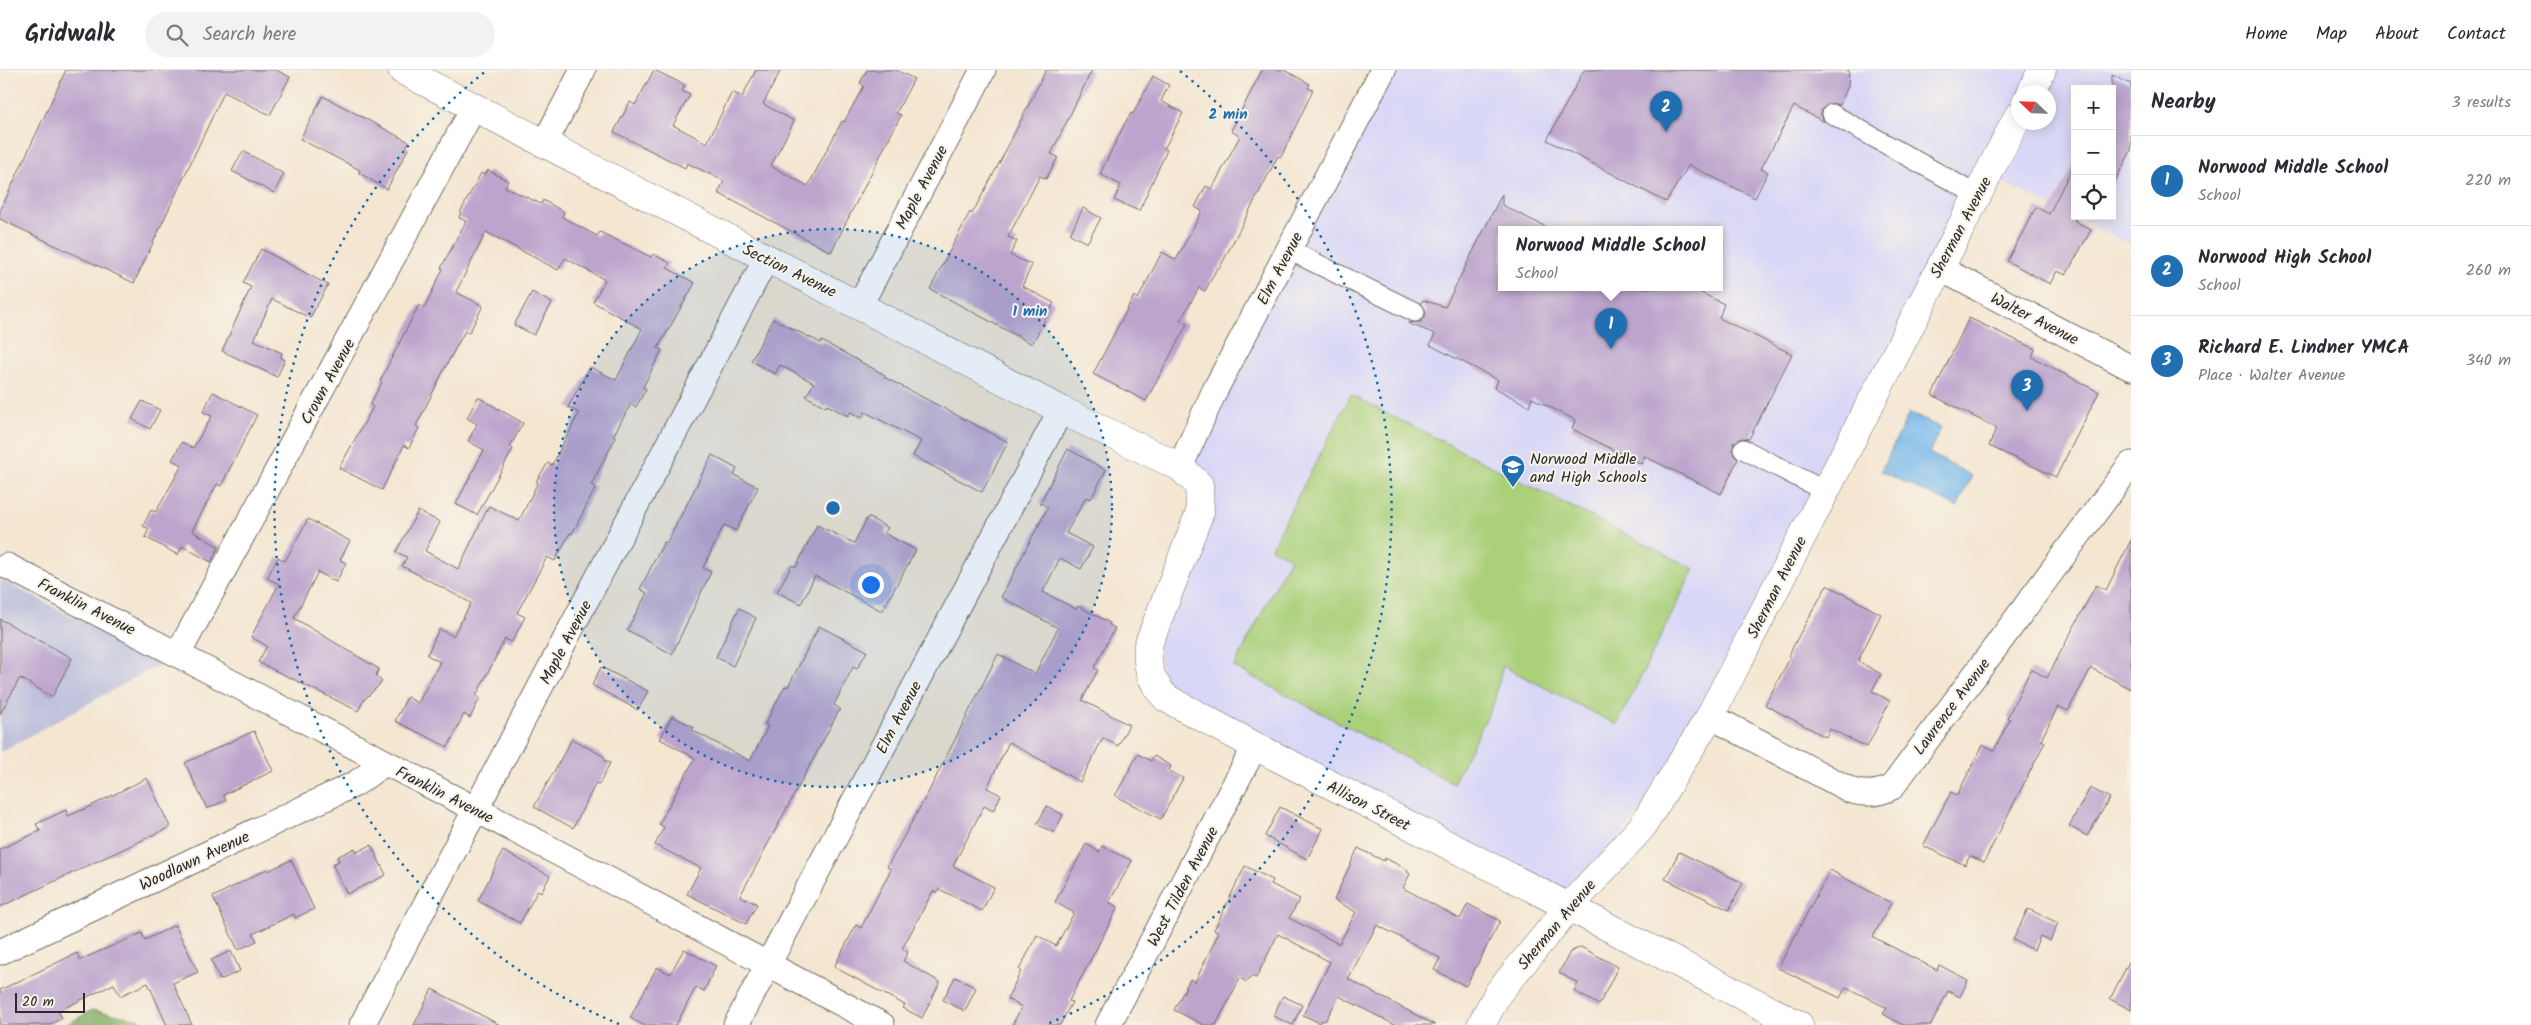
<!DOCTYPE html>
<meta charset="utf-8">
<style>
body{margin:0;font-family:Kalam,sans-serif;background:#f2f2f3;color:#2b2b33}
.controls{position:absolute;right:15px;top:15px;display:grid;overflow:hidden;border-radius:0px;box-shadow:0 2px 12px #0003}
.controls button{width:45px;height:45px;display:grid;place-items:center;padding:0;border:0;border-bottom:1px solid #e1e1e2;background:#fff;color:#2b2b33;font:25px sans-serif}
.compass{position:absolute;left:2011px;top:15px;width:45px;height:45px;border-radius:50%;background:#fff;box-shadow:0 2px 12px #0003;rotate:293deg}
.scale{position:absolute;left:15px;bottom:12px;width:70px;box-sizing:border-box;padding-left:5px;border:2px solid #2b2b2b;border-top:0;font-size:14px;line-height:18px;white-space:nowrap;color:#2b2b2b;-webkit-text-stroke:4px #f7f3e8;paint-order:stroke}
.you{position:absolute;left:870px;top:514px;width:18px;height:18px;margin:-12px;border:4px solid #fff;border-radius:50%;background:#1a73e8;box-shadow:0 0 0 8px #1a73e833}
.badge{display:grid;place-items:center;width:32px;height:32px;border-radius:50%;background:#1f6fb2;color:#fff;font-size:16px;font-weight:700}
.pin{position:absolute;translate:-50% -41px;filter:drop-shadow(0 1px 2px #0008)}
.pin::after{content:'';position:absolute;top:26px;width:18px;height:15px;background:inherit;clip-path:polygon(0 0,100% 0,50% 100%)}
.popup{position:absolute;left:1498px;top:156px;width:225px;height:65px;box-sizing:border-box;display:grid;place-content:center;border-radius:0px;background:#fff;filter:drop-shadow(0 1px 4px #0005);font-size:16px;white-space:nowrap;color:#7c7c81}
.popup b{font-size:19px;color:#2b2b33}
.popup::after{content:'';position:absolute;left:50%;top:100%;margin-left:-10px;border:10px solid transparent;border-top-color:#fff}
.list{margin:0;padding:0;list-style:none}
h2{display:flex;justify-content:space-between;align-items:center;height:65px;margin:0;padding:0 20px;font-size:21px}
h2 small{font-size:16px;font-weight:400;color:#7c7c81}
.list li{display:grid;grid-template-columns:32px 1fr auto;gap:15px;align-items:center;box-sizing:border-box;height:90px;padding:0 20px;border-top:1px solid #e1e1e2}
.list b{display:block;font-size:19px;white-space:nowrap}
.list p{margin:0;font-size:16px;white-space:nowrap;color:#7c7c81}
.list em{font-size:16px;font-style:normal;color:#7c7c81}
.icon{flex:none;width:28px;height:28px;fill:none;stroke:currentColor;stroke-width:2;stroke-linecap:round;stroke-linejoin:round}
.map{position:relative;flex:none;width:2131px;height:955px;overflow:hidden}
header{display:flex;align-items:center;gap:30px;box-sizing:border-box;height:70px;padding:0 25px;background:#fff;border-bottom:1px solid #e1e1e2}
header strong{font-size:24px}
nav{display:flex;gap:28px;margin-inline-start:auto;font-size:18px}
.search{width:350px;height:45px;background:#f2f2f3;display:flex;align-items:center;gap:12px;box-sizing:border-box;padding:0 18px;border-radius:28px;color:#7c7c81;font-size:19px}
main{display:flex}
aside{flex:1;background:#fff}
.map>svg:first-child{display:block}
.built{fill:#d9d7f7;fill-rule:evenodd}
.industrial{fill:#c0c2dd}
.green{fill:#aad07a;stroke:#6a7e52}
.forest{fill:#87b26a;stroke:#596e4a}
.water{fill:#75b8ea;stroke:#50728a}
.building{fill:#bca4cd}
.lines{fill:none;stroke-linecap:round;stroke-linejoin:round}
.pedestrian-casing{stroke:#716c65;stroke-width:21}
.minor-casing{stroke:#716c65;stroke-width:27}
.tertiary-casing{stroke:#716c65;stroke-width:29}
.pedestrian{stroke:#fff;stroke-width:19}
.minor{stroke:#fff;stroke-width:25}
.tertiary{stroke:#fff;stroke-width:28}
.ring{fill:none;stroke:#1f6fb2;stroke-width:2.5;stroke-dasharray:2.5 5}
.labels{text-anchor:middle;stroke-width:4;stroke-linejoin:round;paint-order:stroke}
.street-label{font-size:16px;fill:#2b2b2b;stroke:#f7f3e8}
.poi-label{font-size:16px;fill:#2b2b2b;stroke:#f7f3e8;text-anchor:start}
.centre{fill:#1f6fb2;stroke:#f7f3e8;stroke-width:2.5}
.ring-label{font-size:15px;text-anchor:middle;font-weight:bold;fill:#1f6fb2;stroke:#f7f3e8;stroke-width:4;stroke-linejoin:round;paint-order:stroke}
</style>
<header>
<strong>Gridwalk</strong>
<div class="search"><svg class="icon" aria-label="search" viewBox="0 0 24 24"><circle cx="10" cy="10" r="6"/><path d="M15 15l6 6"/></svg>Search here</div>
<nav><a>Home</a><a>Map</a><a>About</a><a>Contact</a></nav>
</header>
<main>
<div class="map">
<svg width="2131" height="955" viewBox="0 0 2131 955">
<rect width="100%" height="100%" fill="#f7f3e8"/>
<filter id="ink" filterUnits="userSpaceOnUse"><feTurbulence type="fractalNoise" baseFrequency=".02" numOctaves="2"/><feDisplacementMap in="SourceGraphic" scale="10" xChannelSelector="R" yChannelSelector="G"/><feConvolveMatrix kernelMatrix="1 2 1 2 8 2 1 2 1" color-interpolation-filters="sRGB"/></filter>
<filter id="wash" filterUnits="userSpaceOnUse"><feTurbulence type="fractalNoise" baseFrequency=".0096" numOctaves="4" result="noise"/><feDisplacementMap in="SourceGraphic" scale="20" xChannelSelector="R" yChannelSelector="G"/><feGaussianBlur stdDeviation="1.12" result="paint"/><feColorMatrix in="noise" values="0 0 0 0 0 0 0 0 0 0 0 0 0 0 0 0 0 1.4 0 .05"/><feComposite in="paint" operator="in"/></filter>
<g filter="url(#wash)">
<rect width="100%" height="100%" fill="#f4e6d1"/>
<path class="built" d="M 1383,0 L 2131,0 L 2131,175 L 1988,105 L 1710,646 L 1568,838 L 1166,628 L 1155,560 L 1200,442 L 1180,397 ZM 2075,19 L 2112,19 L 2112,146 L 2075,146 ZM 2018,22 L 2048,22 L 2048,52 L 2018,52 ZM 1502,160 L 1720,160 L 1720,218 L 1502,218 Z"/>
<path class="industrial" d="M 0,509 L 162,593 L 0,682 Z"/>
<path class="green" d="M 1351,325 L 1694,499 L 1617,655 L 1503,596 L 1493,635 L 1453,713 L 1234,597 L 1290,488 L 1271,478 Z"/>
<path class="forest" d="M 92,940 L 140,949 L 147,955 L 66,955 Z"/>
<path class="water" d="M 1909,343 L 1941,358 L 1929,383 L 1972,406 L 1957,437 L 1881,401 Z"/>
<g id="blocks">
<path class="building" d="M 66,0 L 276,0 L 290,7 L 270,45 L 224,22 L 134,213 L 0,149 L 0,141 Z
M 654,0 L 685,15 L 682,21 L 690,25 L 673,55 L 707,73 L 732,22 L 742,27 L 756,0 L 781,0 L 763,34 L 794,51 L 771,96 L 808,116 L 842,51 L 844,52 L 864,16 L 860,13 L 867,0 L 896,0 L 914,9 L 896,43 L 901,45 L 831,182 L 718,123 L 724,111 L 687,93 L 685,98 L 614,62 L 630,32 L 635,35 Z
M 1046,0 L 1092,0 L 1051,84 L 1058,87 L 1046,109 L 1040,106 L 1008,167 L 1017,171 L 1010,185 L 1032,195 L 1022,216 L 1054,233 L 1032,274 L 930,219 L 970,142 L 972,144 L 1003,86 Z
M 1262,0 L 1284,0 L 1310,14 L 1308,18 L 1313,20 L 1281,87 L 1278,86 L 1219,199 L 1217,198 L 1205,221 L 1199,218 L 1180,251 L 1187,254 L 1146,331 L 1093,304 L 1134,226 L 1138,229 L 1162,182 L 1176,190 L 1202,141 L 1195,137 L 1206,116 L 1212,119 L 1240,66 L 1231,61 Z
M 1584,0 L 1849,0 L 1848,16 L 1840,35 L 1831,33 L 1822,39 L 1821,45 L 1824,52 L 1794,36 L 1761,99 L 1768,102 L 1755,128 L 1689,95 L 1666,132 L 1547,70 Z
M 2112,5 L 2131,14 L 2131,81 L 2112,116 Z
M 1153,6 L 1169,15 L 1161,31 L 1183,43 L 1164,79 L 1167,80 L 1139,141 L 1114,130 L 1121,115 L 1100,104 L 1125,53 L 1131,43 L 1133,44 Z
M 323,26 L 409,72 L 406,77 L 408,79 L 387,119 L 359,103 L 360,100 L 300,69 Z
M 243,81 L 284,104 L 274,123 L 232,101 Z
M 2075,92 L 2075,151 L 2091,160 L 2066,205 L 2057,201 L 2050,214 L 2007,191 L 2036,137 L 2049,144 Z
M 488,100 L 508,111 L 505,117 L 541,134 L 543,130 L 564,142 L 562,147 L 597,166 L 600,162 L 651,187 L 653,184 L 670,193 L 667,198 L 695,213 L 658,278 L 662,280 L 643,317 L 646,319 L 636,337 L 631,334 L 613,366 L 616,367 L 591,415 L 596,417 L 572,464 L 570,463 L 555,491 L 547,487 L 517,543 L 525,547 L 512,572 L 505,569 L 476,626 L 480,628 L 470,648 L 464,644 L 448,677 L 395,651 L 407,627 L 418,633 L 440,592 L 427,585 L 439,559 L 453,566 L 471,533 L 402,496 L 407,487 L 396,482 L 418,441 L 440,452 L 425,481 L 458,499 L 489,436 L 519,451 L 538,412 L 536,411 L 548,393 L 552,395 L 579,343 L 568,337 L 590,297 L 616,310 L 642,259 L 593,232 L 605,210 L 565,188 L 558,200 L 486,162 L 456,222 L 483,236 L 469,263 L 465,261 L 448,292 L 416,356 L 419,358 L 409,378 L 404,375 L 382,420 L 339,398 L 373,337 L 370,335 L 382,312 L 380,311 L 404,264 L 419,235 L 424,238 L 443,199 L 441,198 L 466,151 L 459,148 L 461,141 L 481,103 L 485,105 Z
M 1502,124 L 1502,135 L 1552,160 L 1502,160 L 1502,218 L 1691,218 L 1724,234 L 1719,248 L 1792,284 L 1749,369 L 1742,368 L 1733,373 L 1733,385 L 1738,389 L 1721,424 L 1644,386 L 1641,394 L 1572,359 L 1575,350 L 1532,328 L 1529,336 L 1495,318 L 1498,310 L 1430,275 L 1435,264 L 1408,253 L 1421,252 L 1425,247 L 1426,241 L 1421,233 L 1423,230 L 1445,237 Z
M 1083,138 L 1101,148 L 1087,173 L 1070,164 Z
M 261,179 L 328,215 L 310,248 L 272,229 L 254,270 L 282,283 L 281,288 L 285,290 L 277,307 L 222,281 L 251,217 L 243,213 Z
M 532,222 L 552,233 L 534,265 L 514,255 Z
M 1969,248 L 2035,279 L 2032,287 L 2099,322 L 2056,407 L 1989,376 L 1996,358 L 1932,325 Z
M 773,249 L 821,273 L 822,271 L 885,305 L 884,307 L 1008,372 L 982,422 L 913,386 L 921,371 L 865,342 L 862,348 L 850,342 L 848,346 L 827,335 L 826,337 L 806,326 L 814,313 L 780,295 L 775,304 L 751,291 Z
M 213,322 L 257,345 L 221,416 L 217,414 L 192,461 L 219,477 L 211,492 L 182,476 L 178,485 L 145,467 L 149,459 L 143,456 L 151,440 L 156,442 L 182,395 L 172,390 L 182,372 L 193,378 L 212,346 L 203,342 Z
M 478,327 L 523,353 L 510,377 L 513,379 L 477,445 L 456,434 L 484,380 L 468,371 L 477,354 L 467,348 Z
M 142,331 L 160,340 L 150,359 L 132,349 Z
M 1068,379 L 1106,400 L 1091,429 L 1086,427 L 1066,463 L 1093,477 L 1081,499 L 1060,488 L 1043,522 L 1076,539 L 1078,536 L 1110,553 L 1109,555 L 1115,558 L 1094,598 L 1098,600 L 1082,630 L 1129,655 L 1118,676 L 1103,668 L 1080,712 L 1009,672 L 987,718 L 1001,725 L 993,741 L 984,736 L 953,796 L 994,817 L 982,841 L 939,819 L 937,823 L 933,821 L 902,879 L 908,882 L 903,891 L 940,912 L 922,948 L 903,938 L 905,935 L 834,897 L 856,855 L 861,858 L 891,799 L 887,797 L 929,721 L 998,584 L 1035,604 L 1058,558 L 1001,527 L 1048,437 L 1040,433 Z
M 712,385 L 737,399 L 734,405 L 758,417 L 736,461 L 724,455 L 703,498 L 711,502 L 672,584 L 627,560 L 647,523 L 640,519 L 664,472 L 667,473 Z
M 868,447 L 888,458 L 884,463 L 916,480 L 882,541 L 815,506 L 801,534 L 777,522 L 792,495 L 796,497 L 817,455 L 854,473 Z
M 308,449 L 350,471 L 340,490 L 346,493 L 336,512 L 318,502 L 294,548 L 379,599 L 376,605 L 382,612 L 364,630 L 358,641 L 258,592 L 267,576 L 251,567 L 279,514 L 267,508 L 278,487 L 285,491 Z
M 2131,470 L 2131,619 L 2091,598 L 2068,641 L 2058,636 L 2041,670 L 2045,672 L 1984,792 L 1970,786 L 1965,795 L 1923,776 L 1951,722 L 1957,725 L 1983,675 L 1994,680 L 2010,649 L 2007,648 L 2031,599 L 2047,608 L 2096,515 L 2106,520 Z
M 1827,515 L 1881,544 L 1858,591 L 1881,604 L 1872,621 L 1890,631 L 1867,677 L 1830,659 L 1826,667 L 1765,635 L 1790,588 L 1788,587 L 1798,567 Z
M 739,538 L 756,548 L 733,596 L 716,587 Z
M 0,549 L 72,588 L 52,627 L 20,608 L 0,644 Z
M 819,556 L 867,581 L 857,599 L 853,597 L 834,635 L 840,639 L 740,826 L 757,834 L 746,854 L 687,824 L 701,798 L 655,775 L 664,757 L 659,754 L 695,688 L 660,669 L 672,646 L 694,657 L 692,660 L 750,691 L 768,656 L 765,654 L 785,616 L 788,617 Z
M 601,597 L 648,621 L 638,640 L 592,615 Z
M 254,661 L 273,701 L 223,725 L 226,730 L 207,739 L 185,693 Z
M 572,669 L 605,687 L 604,690 L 610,693 L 599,715 L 596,713 L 573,758 L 534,737 Z
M 1138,684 L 1151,691 L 1154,686 L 1171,696 L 1169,701 L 1183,708 L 1161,749 L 1115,726 Z
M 147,708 L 170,757 L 0,837 L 0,779 L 40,761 L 36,754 L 66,740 L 68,746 L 87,738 Z
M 2090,718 L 2110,728 L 2087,766 L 2069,756 Z
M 1047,736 L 1063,745 L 1054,763 L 1037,754 Z
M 1280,737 L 1323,759 L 1307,789 L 1265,766 Z
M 1086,774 L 1099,782 L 1102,776 L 1132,791 L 1109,832 L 1118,837 L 1069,931 L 1072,932 L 1060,955 L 1012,955 L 1022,937 L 1007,929 L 1021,901 L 1019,900 L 1037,865 L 1056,876 L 1074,843 L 1055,832 Z
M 371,775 L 386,805 L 347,824 L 332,794 L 339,791 L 337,787 L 355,778 L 357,782 Z
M 1358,778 L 1384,791 L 1385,788 L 1408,800 L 1407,802 L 1410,804 L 1403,818 L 1460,849 L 1468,834 L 1500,851 L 1466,916 L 1434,900 L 1440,888 L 1377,855 L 1348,909 L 1435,955 L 1395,955 L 1339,926 L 1325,951 L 1322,950 L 1320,953 L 1303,945 L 1330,892 L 1278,864 L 1256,908 L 1251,906 L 1247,912 L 1240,908 L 1216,955 L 1204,955 L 1174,940 L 1190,909 L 1195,912 L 1219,862 L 1214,860 L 1245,796 L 1273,810 L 1271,814 L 1300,829 L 1289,848 L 1339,874 L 1356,842 L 1334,830 Z
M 503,781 L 550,806 L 541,822 L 538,820 L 520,853 L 478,831 Z
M 1679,782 L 1743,813 L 1729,840 L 1665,809 Z
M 291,790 L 314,839 L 295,848 L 294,844 L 253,864 L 257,871 L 238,880 L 213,827 L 267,799 L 268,801 Z
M 1830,800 L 1891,833 L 1873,867 L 1937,900 L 1939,895 L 1968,910 L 1960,927 L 1948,921 L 1931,955 L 1903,955 L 1883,944 L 1887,938 L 1846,917 L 1840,928 L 1778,898 Z
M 2028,839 L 2058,853 L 2050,871 L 2040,866 L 2034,880 L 2013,870 Z
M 175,855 L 198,902 L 173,913 L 192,955 L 167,955 L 148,913 L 120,926 L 114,914 L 58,941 L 62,948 L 48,955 L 0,955 L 0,920 L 77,883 L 80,890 L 142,863 L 145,870 Z
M 1581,877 L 1618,897 L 1599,935 L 1574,921 L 1578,913 L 1559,903 L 1570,882 Z
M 684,879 L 716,896 L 704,921 L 696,917 L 676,955 L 643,955 L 630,948 L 657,897 L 670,904 Z
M 231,881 L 240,901 L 220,910 L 211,890 Z
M 2131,888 L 2131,940 L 2110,929 Z
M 955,907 L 976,918 L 965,941 L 943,930 Z
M 432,919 L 500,955 L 414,955 Z
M 1283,926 L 1302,935 L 1293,955 L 1273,946 Z"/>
</g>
</g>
<g filter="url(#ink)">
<use href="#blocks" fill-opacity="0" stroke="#716c65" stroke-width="1"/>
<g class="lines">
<defs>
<path id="pedestrian" d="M 1832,44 L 1977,125
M 1289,180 L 1415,242
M 1743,379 L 1825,421"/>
<path id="minor" d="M 544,74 L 583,0
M 1939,198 L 2131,298
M 860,235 L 983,0
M 1180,397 L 1215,320 L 1383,0
M 7,496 L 477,740 L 882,955
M 178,584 L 474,37
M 1710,646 L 1852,721 C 1866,725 1879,724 1892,717 L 2131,394
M 0,882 L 355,714 L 385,693
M 362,955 L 766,189
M 736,955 L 1061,340
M 1108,955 L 1255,676"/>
<path id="tertiary" d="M 402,0 L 1061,340 L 1180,397 L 1199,415 L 1200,442 L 1148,575 C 1146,598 1151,611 1166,628 L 1255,676 L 1799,955
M 2031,22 L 2042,0
M 1481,955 L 1498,923 L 1568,838 L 1642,757 L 1710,646 L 2018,46"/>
</defs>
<use href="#pedestrian" class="pedestrian-casing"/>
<use href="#minor" class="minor-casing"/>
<use href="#tertiary" class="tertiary-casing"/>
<use href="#pedestrian" class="pedestrian"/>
<use href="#minor" class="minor"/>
<use href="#tertiary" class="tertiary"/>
</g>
</g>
<circle cx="833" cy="438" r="279" fill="#1f6fb2" fill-opacity=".12"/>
<g class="ring">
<circle cx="833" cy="438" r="279"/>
<path d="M619 954A558 558 0 0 1 486 1M1180 1A558 558 0 0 1 1047 954"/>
</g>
<defs>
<symbol id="school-pin" viewBox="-11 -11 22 30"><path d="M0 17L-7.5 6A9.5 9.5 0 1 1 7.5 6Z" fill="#1f6fb2" stroke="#f7f3e8"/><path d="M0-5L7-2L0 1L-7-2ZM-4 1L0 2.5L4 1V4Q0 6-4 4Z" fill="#fff"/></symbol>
</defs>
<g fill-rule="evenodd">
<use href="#school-pin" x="1499" y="383" width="28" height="38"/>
</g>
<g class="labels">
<g class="street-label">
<text transform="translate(921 117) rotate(-62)" y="6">Maple Avenue</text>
<text transform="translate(1960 157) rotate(-62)" y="6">Sherman Avenue</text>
<text transform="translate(1279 198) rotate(-62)" y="6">Elm Avenue</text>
<text transform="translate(790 200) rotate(26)" y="6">Section Avenue</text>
<text transform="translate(2035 248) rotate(27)" y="6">Walter Avenue</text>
<text transform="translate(327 311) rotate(-61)" y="6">Crown Avenue</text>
<text transform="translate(1776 517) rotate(-63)" y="6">Sherman Avenue</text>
<text transform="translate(87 536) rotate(27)" y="6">Franklin Avenue</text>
<text transform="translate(565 572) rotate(-62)" y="6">Maple Avenue</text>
<text transform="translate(1951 636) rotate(-53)" y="6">Lawrence Avenue</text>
<text transform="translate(898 647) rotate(-62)" y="6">Elm Avenue</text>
<text transform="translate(445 724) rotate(27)" y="6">Franklin Avenue</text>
<text transform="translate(1369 735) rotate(27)" y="6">Allison Street</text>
<text transform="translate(194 790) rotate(-25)" y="6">Woodlawn Avenue</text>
<text transform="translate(1182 816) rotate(-62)" y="6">West Tilden Avenue</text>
<text transform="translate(1556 854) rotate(-50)" y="6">Sherman Avenue</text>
</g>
<g class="poi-label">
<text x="1530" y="394">Norwood Middle<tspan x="1530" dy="18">and High Schools</tspan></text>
</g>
</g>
<circle cx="833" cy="438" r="8" class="centre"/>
<g class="ring-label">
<text x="1228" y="49">2 min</text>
<text x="1030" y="246">1 min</text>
</g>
</svg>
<div class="controls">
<button>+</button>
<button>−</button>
<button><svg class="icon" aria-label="locate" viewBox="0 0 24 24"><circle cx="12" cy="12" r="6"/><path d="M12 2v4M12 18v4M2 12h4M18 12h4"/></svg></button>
</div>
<svg class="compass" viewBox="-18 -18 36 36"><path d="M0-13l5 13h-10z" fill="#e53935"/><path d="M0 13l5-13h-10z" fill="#7c7c81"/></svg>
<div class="scale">20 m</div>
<div class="you"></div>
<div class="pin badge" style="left:1611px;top:279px">1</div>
<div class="popup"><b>Norwood Middle School</b>School</div>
<div class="pin badge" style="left:1666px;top:62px">2</div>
<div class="pin badge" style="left:2027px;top:341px">3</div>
</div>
<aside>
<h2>Nearby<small>3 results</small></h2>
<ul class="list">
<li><span class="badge">1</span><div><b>Norwood Middle School</b><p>School</p></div><em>220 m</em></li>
<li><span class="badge">2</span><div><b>Norwood High School</b><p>School</p></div><em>260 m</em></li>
<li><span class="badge">3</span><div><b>Richard E. Lindner YMCA</b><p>Place · Walter Avenue</p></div><em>340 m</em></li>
</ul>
</aside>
</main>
